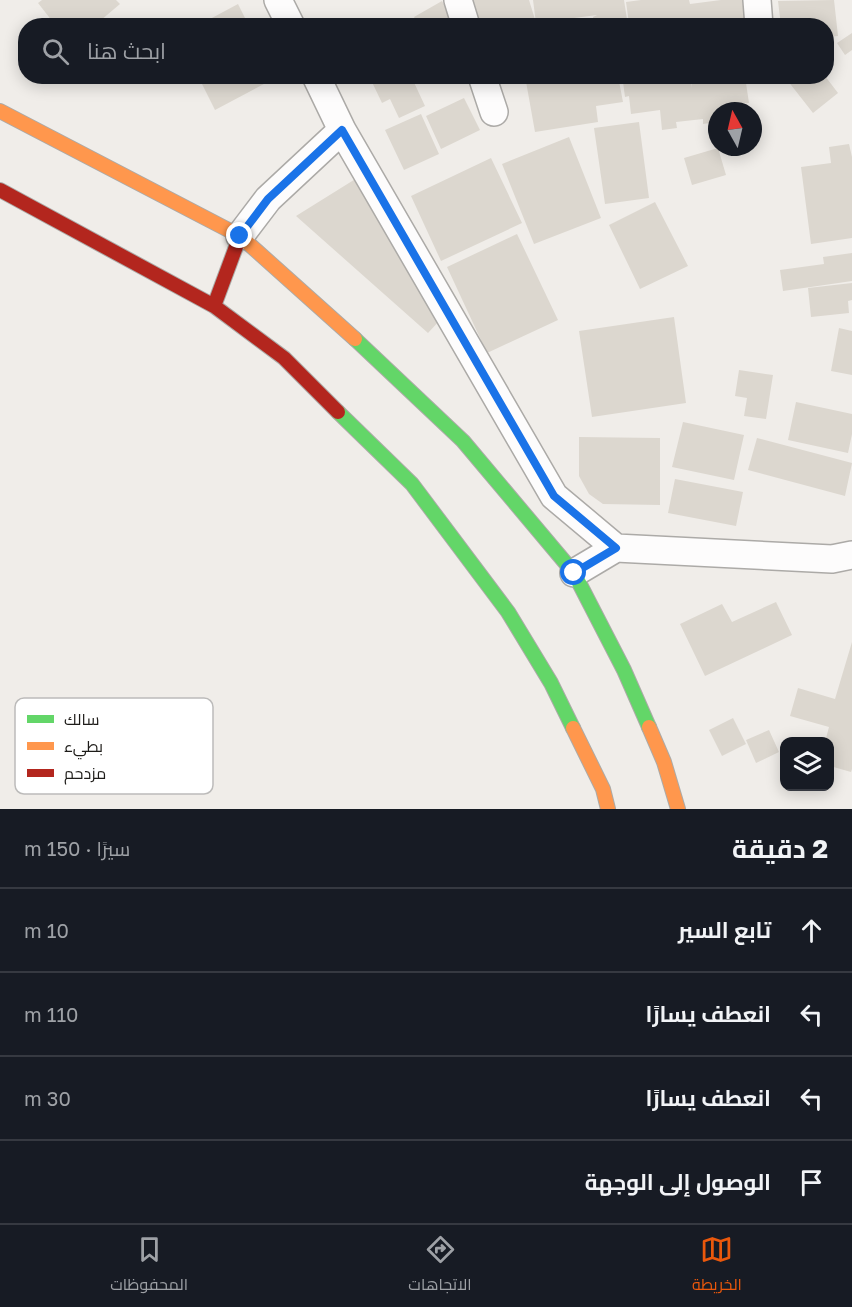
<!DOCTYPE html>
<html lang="ar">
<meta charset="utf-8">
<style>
body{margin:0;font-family:"Golos Text",Cairo,sans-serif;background:#20242c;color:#f1f3f6;direction:rtl}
.controls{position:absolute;right:18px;bottom:18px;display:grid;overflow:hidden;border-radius:12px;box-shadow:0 3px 15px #0003}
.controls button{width:54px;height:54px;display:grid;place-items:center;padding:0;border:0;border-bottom:2px solid #363941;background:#171b24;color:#f1f3f6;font:30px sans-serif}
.compass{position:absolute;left:708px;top:102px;width:54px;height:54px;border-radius:50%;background:#171b24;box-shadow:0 3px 15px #0003;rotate:352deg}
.stop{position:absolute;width:18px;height:18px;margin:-14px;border:4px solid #1a73e8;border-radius:50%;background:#fff}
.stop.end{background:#1a73e8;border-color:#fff;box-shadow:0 2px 6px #0008}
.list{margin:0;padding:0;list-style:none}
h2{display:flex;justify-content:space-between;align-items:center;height:78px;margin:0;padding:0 24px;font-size:26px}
h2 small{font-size:20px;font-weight:400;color:#9ea1a6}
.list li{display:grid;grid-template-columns:39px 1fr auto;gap:18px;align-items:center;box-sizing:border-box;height:84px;padding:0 24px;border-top:2px solid #363941}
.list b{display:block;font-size:22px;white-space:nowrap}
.list em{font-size:20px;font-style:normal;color:#9ea1a6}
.icon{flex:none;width:33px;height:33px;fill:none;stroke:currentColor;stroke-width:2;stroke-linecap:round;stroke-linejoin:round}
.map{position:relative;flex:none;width:852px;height:809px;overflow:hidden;direction:ltr}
.search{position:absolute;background:#171b24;box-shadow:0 3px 15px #0003;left:18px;right:18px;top:18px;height:66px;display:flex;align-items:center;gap:15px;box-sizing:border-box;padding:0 21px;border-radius:24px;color:#9ea1a6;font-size:22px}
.sheet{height:414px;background:#171b24}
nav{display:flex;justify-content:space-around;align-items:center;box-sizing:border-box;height:84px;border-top:2px solid #363941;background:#171b24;font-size:16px;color:#9ea1a6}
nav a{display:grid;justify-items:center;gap:3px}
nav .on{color:#ea580c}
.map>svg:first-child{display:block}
.building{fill:#dcd7cf}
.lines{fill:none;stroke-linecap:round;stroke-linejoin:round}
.street-casing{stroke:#acaaa7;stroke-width:30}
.fast-casing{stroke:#acaaa7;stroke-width:16}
.slow-casing{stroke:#acaaa7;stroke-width:16}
.jam-casing{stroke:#acaaa7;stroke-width:16}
.street{stroke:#fdfcfc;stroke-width:27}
.fast{stroke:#63d668;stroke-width:14}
.slow{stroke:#ff974d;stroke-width:14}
.jam{stroke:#b3261e;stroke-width:14}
.route{stroke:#1a73e8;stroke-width:8}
.key{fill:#fff;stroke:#bcbbba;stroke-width:1.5}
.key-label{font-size:16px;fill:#1e1c19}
</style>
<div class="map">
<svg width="852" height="809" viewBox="0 0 852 809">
<rect width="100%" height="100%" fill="#f0ede9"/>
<path class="building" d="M 42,0 L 116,0 L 120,4 L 94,26 L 56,26 L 38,3 Z
M 473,0 L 529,0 L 537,26 L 481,26 Z
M 533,0 L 624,0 L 628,26 L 594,26 L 593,17 L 597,15 L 536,23 Z
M 641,0 L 689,0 L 690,4 L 721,0 L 746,0 L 750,26 L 693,26 L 692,22 L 665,26 L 634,26 L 634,23 L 629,23 L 626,2 Z
M 834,0 L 838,36 L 826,37 L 826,26 L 781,26 L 778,1 Z
M 442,1 L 456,26 L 419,26 L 414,17 Z
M 238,4 L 249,26 L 197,26 Z
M 852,33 L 852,50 L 845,55 L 837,43 Z
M 198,76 L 279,76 L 215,110 Z
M 380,76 L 411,76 L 425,106 L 399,118 L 390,99 L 382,103 L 371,80 Z
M 525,76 L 618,76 L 623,102 L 596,106 L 598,122 L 535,132 Z
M 659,76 L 675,76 L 675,80 L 690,78 L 692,88 L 691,76 L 754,76 L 755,82 L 746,83 L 749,103 L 726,106 L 726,111 L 717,111 L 717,122 L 703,124 L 703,119 L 676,122 L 677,128 L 662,130 L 660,110 L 631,114 L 629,96 L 625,97 L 623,82 Z
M 784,76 L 825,76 L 838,93 L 813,113 Z
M 464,98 L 480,130 L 441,149 L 426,116 Z
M 421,114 L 439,154 L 404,170 L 385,130 Z
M 639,122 L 649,198 L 605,204 L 594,128 Z
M 569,137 L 601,218 L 534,244 L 502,164 Z
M 849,144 L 852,157 L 852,238 L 811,244 L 801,167 L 831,163 L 829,147 Z
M 718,148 L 726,175 L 692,185 L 684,158 Z
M 491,158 L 522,223 L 441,261 L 411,196 Z
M 357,178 L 441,319 L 428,333 L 296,216 Z
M 655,202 L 688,266 L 640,289 L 609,225 Z
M 517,234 L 558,320 L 487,353 L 447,267 Z
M 852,253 L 852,281 L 783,291 L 780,270 L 824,264 L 823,257 Z
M 852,283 L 852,300 L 848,301 L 849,313 L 811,317 L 808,288 Z
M 674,317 L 686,403 L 592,417 L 579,331 Z
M 839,328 L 852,331 L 852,375 L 831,371 Z
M 739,370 L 773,375 L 766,419 L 744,416 L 747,398 L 735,396 Z
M 796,402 L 852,414 L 852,434 L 848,453 L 788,440 Z
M 683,422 L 744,435 L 734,480 L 672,467 Z
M 579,437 L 660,438 L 660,505 L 603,504 L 589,494 L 579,476 Z
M 757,438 L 852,463 L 845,496 L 748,470 Z
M 675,479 L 743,492 L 736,526 L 668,513 Z
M 776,602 L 792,635 L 705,676 L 680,624 L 722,604 L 732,622 Z
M 852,642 L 852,769 L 851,772 L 830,766 L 830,742 L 825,742 L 829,727 L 790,716 L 798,688 L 835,699 Z
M 733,718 L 746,744 L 722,756 L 709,730 Z
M 769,730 L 779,752 L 756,763 L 746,740 Z"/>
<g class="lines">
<defs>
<path id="street" d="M 278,0 L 291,26
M 458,0 L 466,26
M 757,0 L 759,26
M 316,76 L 342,130 L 554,496 L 616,548
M 482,76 L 494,112
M 240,236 L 268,199 L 342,130
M 574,573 L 616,548 L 832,559 L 852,555"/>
<path id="fast" d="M 355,339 L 463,441 L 574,573 L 624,670 L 649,727
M 338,412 L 412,484 L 508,612 L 551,683 L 573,728"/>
<path id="slow" d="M 0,111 L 240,236 L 355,339
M 649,727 L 664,762 L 678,809
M 573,728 L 603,789 L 608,809"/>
<path id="jam" d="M 0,190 L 214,306 L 284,358 L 338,412
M 214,306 L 240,236"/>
</defs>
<use href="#street" class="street-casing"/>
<use href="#fast" class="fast-casing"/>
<use href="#slow" class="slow-casing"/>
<use href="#jam" class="jam-casing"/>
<use href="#street" class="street"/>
<use href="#fast" class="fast"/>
<use href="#slow" class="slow"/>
<use href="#jam" class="jam"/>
</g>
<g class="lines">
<path class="route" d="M 240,236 L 268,199 L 342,130 L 554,496 L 616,548 L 574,573"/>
</g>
<rect x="15" y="698" width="198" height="96" rx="9" class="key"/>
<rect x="27" y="715" width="27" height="8" fill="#63d668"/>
<rect x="27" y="742" width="27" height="8" fill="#ff974d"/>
<rect x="27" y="769" width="27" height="8" fill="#b3261e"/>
<g class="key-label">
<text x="64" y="725">سالك</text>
<text x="64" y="752">بطيء</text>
<text x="64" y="779">مزدحم</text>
</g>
</svg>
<div class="controls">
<button><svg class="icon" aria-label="layers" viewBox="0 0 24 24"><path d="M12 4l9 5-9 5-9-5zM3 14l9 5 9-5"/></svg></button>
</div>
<svg class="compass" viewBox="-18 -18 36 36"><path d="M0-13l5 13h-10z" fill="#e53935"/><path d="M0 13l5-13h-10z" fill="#9ea1a6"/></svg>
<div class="stop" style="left:574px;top:573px"></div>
<div class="stop end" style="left:240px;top:236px"></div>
<div class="search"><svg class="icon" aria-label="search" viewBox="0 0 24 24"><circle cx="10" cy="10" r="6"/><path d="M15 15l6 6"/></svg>ابحث هنا</div>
</div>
<section class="sheet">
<h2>2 دقيقة<small>سيرًا · 150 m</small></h2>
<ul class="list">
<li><svg class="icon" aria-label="ahead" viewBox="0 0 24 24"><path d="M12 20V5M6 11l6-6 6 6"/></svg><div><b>تابع السير</b></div><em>10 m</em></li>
<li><svg class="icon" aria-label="left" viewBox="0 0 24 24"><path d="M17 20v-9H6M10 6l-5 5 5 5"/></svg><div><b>انعطف يسارًا</b></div><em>110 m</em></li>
<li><svg class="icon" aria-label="left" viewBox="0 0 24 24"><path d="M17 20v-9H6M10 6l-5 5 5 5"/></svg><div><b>انعطف يسارًا</b></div><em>30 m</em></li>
<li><svg class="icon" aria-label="arrive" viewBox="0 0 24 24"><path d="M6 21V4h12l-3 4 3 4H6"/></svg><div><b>الوصول إلى الوجهة</b></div></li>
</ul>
</section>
<nav>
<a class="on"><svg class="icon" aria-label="map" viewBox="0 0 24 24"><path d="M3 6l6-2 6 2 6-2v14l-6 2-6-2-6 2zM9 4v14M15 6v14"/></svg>الخريطة</a>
<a><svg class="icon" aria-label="directions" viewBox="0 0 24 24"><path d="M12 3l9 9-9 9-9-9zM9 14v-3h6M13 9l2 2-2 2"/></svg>الاتجاهات</a>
<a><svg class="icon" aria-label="saved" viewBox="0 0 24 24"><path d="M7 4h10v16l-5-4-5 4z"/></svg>المحفوظات</a>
</nav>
